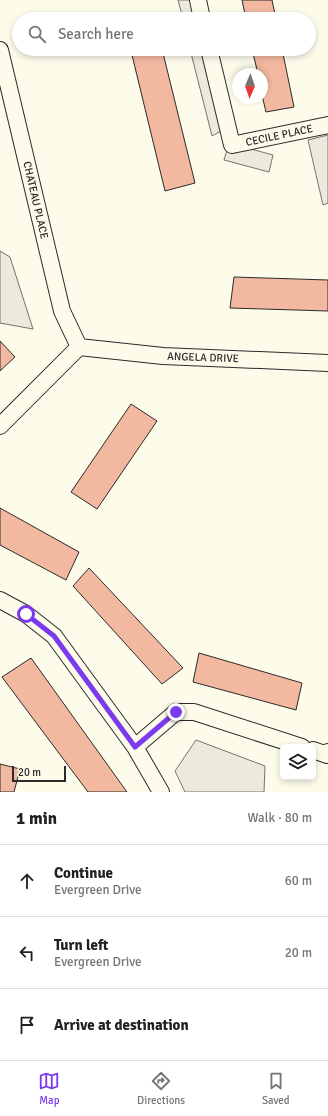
<!DOCTYPE html>
<meta charset="utf-8">
<style>
body{margin:0;font-family:Signika,sans-serif;background:#f2f2f2;color:#202124}
.controls{position:absolute;right:12px;bottom:12px;display:grid;overflow:hidden;border-radius:6px;box-shadow:0 2px 6px #0003}
.controls button{width:36px;height:36px;display:grid;place-items:center;padding:0;border:0;border-bottom:1px solid #e0e0e0;background:#fff;color:#202124;font:20px sans-serif}
.compass{position:absolute;left:232px;top:68px;width:36px;height:36px;border-radius:50%;background:#fff;box-shadow:0 2px 6px #0003;rotate:182deg}
.scale{position:absolute;left:12px;bottom:10px;width:54px;box-sizing:border-box;padding-left:4px;border:2px solid #2b2b2b;border-top:0;font-size:11px;line-height:14px;white-space:nowrap;color:#2b2b2b;-webkit-text-stroke:3px #fdfbea;paint-order:stroke}
.stop{position:absolute;width:12px;height:12px;margin:-9px;border:3px solid #7c3aed;border-radius:50%;background:#fff}
.stop.end{background:#7c3aed;border-color:#fff;box-shadow:0 1px 4px #0008}
.list{margin:0;padding:0;list-style:none}
h2{display:flex;justify-content:space-between;align-items:center;height:52px;margin:0;padding:0 16px;font-size:17px}
h2 small{font-size:13px;font-weight:400;color:#757577}
.list li{display:grid;grid-template-columns:26px 1fr auto;gap:12px;align-items:center;box-sizing:border-box;height:72px;padding:0 16px;border-top:1px solid #e0e0e0}
.list b{display:block;font-size:15px;white-space:nowrap}
.list p{margin:0;font-size:13px;white-space:nowrap;color:#757577}
.list em{font-size:13px;font-style:normal;color:#757577}
.icon{flex:none;width:22px;height:22px;fill:none;stroke:currentColor;stroke-width:2;stroke-linecap:round;stroke-linejoin:round}
.map{position:relative;flex:none;width:328px;height:792px;overflow:hidden}
.search{position:absolute;background:#fff;box-shadow:0 2px 6px #0003;left:12px;right:12px;top:12px;height:44px;display:flex;align-items:center;gap:10px;box-sizing:border-box;padding:0 14px;border-radius:22px;color:#757577;font-size:15px}
.sheet{height:268px;background:#fff}
nav{display:flex;justify-content:space-around;align-items:center;box-sizing:border-box;height:56px;border-top:1px solid #e0e0e0;background:#fff;font-size:11px;color:#757577}
nav a{display:grid;justify-items:center;gap:2px}
nav .on{color:#7c3aed}
.map>svg:first-child{display:block}
.green{fill:#ecebdb;stroke:#74746e}
.parking{fill:#eceadb;stroke:#74746e}
.building{fill:#f2b8a0;stroke:#2b2b2b}
.lines{fill:none;stroke-linecap:round;stroke-linejoin:round}
.street-casing{stroke:#2b2b2b;stroke-width:18}
.street{stroke:#fdfbea;stroke-width:16}
.route{stroke:#7c3aed;stroke-width:5}
.labels{text-anchor:middle;stroke-width:3;stroke-linejoin:round;paint-order:stroke}
.street-label{font-size:11px;fill:#2b2b2b;stroke:#fdfbea}
</style>
<div class="map">
<svg width="328" height="792" viewBox="0 0 328 792">
<rect width="100%" height="100%" fill="#fdfbea"/>
<path class="green" d="M 0,251 L 10,257 L 33,329 L 0,323 Z
M 196,740 L 265,766 L 264,792 L 185,792 L 175,771 Z"/>
<path class="parking" d="M 178,0 L 191,0 L 196,19 L 183,19 Z
M 190,49 L 203,49 L 223,130 L 212,136 Z
M 328,135 L 328,203 L 323,205 L 308,140 Z
M 229,143 L 273,155 L 269,172 L 224,160 Z"/>
<path class="building" d="M 242,0 L 272,0 L 276,19 L 246,19 Z
M 155,49 L 162,49 L 195,183 L 165,191 L 132,55 Z
M 252,49 L 282,49 L 294,107 L 266,112 L 262,95 L 262,74 L 258,74 Z
M 234,277 L 328,280 L 328,311 L 230,308 Z
M 0,341 L 15,357 L 0,371 Z
M 131,404 L 157,421 L 97,509 L 71,492 Z
M 0,508 L 79,552 L 66,580 L 0,545 Z
M 89,568 L 183,668 L 162,684 L 73,586 Z
M 199,653 L 302,683 L 296,710 L 193,682 Z
M 31,658 L 127,792 L 88,792 L 2,677 Z
M 0,764 L 20,769 L 14,792 L 0,792 Z"/>
<g class="lines">
<defs>
<path id="street" d="M 198,0 L 202,19
M 209,49 L 232,145 L 328,125
M 0,50 L 62,311 L 79,347
M 79,347 L 163,356 L 328,363
M 0,426 L 79,347
M 0,600 L 26,614 L 54,636 L 135,747 L 161,792
M 135,747 L 176,712 L 194,712 L 302,747
M 313,750 L 327,755 L 328,752"/>
</defs>
<use href="#street" class="street-casing"/>
<use href="#street" class="street"/>
</g>
<g class="lines">
<path class="route" d="M 26,614 L 54,636 L 135,747 L 176,712"/>
</g>
<g class="labels">
<g class="street-label">
<text transform="translate(279 135) rotate(-12)" y="4">CECILE PLACE</text>
<text transform="translate(36 200) rotate(77)" y="4">CHATEAU PLACE</text>
<text transform="translate(203 357) rotate(2)" y="4">ANGELA DRIVE</text>
</g>
</g>
</svg>
<div class="controls">
<button><svg class="icon" aria-label="layers" viewBox="0 0 24 24"><path d="M12 4l9 5-9 5-9-5zM3 14l9 5 9-5"/></svg></button>
</div>
<svg class="compass" viewBox="-18 -18 36 36"><path d="M0-13l5 13h-10z" fill="#e53935"/><path d="M0 13l5-13h-10z" fill="#757577"/></svg>
<div class="scale">20 m</div>
<div class="stop" style="left:26px;top:614px"></div>
<div class="stop end" style="left:176px;top:712px"></div>
<div class="search"><svg class="icon" aria-label="search" viewBox="0 0 24 24"><circle cx="10" cy="10" r="6"/><path d="M15 15l6 6"/></svg>Search here</div>
</div>
<section class="sheet">
<h2>1 min<small>Walk · 80 m</small></h2>
<ul class="list">
<li><svg class="icon" aria-label="ahead" viewBox="0 0 24 24"><path d="M12 20V5M6 11l6-6 6 6"/></svg><div><b>Continue</b><p>Evergreen Drive</p></div><em>60 m</em></li>
<li><svg class="icon" aria-label="left" viewBox="0 0 24 24"><path d="M17 20v-9H6M10 6l-5 5 5 5"/></svg><div><b>Turn left</b><p>Evergreen Drive</p></div><em>20 m</em></li>
<li><svg class="icon" aria-label="arrive" viewBox="0 0 24 24"><path d="M6 21V4h12l-3 4 3 4H6"/></svg><div><b>Arrive at destination</b></div></li>
</ul>
</section>
<nav>
<a class="on"><svg class="icon" aria-label="map" viewBox="0 0 24 24"><path d="M3 6l6-2 6 2 6-2v14l-6 2-6-2-6 2zM9 4v14M15 6v14"/></svg>Map</a>
<a><svg class="icon" aria-label="directions" viewBox="0 0 24 24"><path d="M12 3l9 9-9 9-9-9zM9 14v-3h6M13 9l2 2-2 2"/></svg>Directions</a>
<a><svg class="icon" aria-label="saved" viewBox="0 0 24 24"><path d="M7 4h10v16l-5-4-5 4z"/></svg>Saved</a>
</nav>
